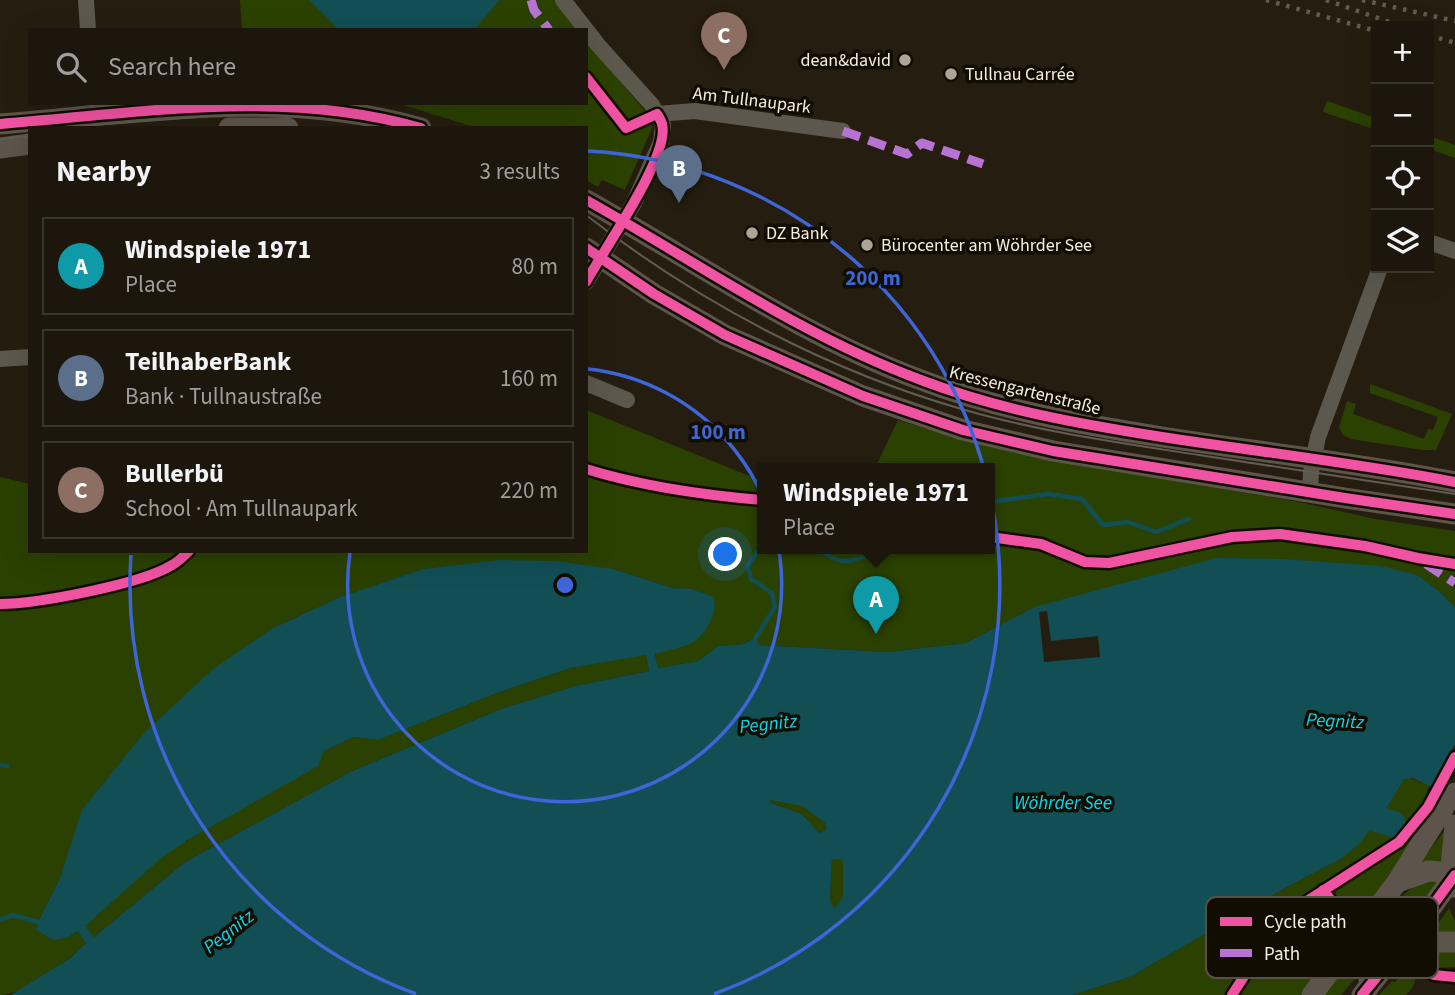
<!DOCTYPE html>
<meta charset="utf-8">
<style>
body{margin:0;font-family:"Source Sans 3",sans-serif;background:#29231a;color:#f1f3f6}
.controls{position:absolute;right:21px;top:21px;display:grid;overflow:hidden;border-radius:0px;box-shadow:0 7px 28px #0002}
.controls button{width:63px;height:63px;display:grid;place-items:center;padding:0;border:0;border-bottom:2px solid #3a352d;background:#1c160c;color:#f1f3f6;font:35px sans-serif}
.you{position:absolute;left:726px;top:555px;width:24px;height:24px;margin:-18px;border:5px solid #fff;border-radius:50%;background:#1a73e8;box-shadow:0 0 0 10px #1a73e833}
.badge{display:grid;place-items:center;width:46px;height:46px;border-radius:50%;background:#ada596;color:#fff;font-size:23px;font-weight:700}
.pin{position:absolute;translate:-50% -58px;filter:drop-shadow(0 2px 4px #0008)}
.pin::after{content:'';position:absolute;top:37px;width:24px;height:21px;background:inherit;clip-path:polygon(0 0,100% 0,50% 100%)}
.popup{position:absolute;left:757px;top:463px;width:238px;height:91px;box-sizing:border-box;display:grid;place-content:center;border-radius:0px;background:#1c160c;filter:drop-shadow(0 2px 5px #0005);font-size:23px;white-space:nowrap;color:#a09f9d}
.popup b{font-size:26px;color:#f1f3f6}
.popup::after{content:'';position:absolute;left:50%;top:100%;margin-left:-14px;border:14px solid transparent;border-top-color:#1c160c}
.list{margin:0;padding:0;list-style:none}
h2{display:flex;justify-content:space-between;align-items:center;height:91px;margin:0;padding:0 28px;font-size:30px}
h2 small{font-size:23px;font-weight:400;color:#a09f9d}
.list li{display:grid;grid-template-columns:46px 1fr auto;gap:21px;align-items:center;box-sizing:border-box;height:98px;margin:0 14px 14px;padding:0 14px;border:2px solid #3a352d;border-radius:0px}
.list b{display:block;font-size:26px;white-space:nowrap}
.list p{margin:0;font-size:23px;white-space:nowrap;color:#a09f9d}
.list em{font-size:23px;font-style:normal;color:#a09f9d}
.icon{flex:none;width:38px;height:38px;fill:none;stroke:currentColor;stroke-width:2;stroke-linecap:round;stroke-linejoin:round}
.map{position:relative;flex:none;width:1455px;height:995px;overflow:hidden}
.search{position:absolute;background:#1c160c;box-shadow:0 7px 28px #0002;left:28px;top:28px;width:560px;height:77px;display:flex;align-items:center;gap:18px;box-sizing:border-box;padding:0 24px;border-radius:0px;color:#a09f9d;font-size:26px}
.panel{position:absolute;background:#1c160c;box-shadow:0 7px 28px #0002;left:28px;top:126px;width:560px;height:427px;border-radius:0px}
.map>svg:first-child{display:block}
.green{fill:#2b4102}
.water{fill:#114f55;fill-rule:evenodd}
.pier{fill:#251e10}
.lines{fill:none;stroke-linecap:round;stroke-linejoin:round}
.stream{stroke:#114f55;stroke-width:4.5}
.river{stroke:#114f55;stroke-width:26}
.minor{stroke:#5c584d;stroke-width:16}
.secondary{stroke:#5d554c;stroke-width:21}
.tram{stroke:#615c51;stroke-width:2}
.rail{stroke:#615c51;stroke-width:4.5;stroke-dasharray:3.5 7;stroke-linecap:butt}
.quiet{stroke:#b673d3;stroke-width:9;stroke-dasharray:18 9;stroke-linecap:butt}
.cycleway-casing{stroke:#120d03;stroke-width:15}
.cycleway{stroke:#f153a3;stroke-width:10}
.ring{fill:none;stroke:#3e66d9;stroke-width:3.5}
.poi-dot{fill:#ada596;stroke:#120d03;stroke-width:2.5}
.labels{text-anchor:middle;stroke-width:7;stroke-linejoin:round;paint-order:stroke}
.poi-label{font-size:18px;fill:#f6eede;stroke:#120d03;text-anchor:start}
.street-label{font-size:18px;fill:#f6eede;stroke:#120d03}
.water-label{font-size:19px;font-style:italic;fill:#06daee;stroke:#120d03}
.key{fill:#120d03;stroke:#565045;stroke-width:2}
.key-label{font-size:19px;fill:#f6eede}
.centre{fill:#3e66d9;stroke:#120d03;stroke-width:3.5}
.ring-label{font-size:21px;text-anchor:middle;font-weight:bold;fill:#3e66d9;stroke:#120d03;stroke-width:7;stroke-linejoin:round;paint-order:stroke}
</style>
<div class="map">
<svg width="1455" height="995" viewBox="0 0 1455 995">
<rect width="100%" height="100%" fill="#251e10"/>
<path class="green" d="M 240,0 L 556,0 L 577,30 L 242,30 Z
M 586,41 L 650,117 L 652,128 L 625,190 L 602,180 L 598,187 L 586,180 L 586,128 L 477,128 L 397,103 L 586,103 Z
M 1327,101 L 1376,118 L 1376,130 L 1323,112 Z
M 1429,136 L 1455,145 L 1455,158 L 1429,149 Z
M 1370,384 L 1452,414 L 1436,450 L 1422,450 L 1351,439 L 1343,435 L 1339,427 L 1347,401 L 1356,404 L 1353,414 L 1424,439 L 1428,429 L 1433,430 L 1438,417 L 1370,393 Z
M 586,410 L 762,481 L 762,548 L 990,548 L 990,468 L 875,468 L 898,420 L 974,443 L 1045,459 L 1299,502 L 1375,519 L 1455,531 L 1455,607 L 1440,592 L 1034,607 L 966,643 L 888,652 L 758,645 L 756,637 L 744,644 L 718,646 L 698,661 L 658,668 L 655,654 L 712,596 L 692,589 L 673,588 L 613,569 L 423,569 L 340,597 L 273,628 L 185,842 L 324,751 L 354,737 L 378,740 L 497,693 L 571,668 L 646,654 L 649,671 L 575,686 L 501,709 L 352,771 L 185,862 L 94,937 L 84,926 L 69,852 L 60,878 L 38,922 L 69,937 L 77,931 L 86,943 C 67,961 27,995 0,995 L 0,477 L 30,484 L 30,551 L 586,551 Z
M 1409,777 L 1429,786 L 1418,818 L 1424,824 L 1339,948 L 1301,995 L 1072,995 L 1130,977 L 1285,888 L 1341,859 L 1389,804 L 1401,781 Z
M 770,799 L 802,806 L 825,823 L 826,830 L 819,833 L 802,814 L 771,803 Z
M 1444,831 L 1446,833 L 1443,861 L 1422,864 L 1421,862 Z
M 832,859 L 843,860 L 843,898 L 834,910 L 830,899 Z
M 1428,879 L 1439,882 L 1380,959 L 1366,942 C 1386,915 1396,894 1428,879 Z
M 1449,908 L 1455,921 L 1455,936 L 1432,932 Z
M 1455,950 L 1455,967 L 1431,968 L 1415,960 L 1430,951 Z
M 1355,958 L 1366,966 L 1341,995 L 1324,995 Z
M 1409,967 L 1416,974 C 1415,983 1413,989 1406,995 L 1379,995 L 1392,981 L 1395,982 Z"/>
<path class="water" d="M 309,0 L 499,0 L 474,30 L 339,30 Z
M 1217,558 L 1282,559 L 1381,566 L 1417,575 L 1440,592 L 1455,607 L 1455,799 L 1413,778 L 1404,779 L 1389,804 L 1360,843 L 1341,859 L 1285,888 L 1130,977 L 1072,995 L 11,995 L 69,959 L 86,943 L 77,931 L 69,937 L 54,940 L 36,930 L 38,922 L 60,878 L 82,810 L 144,733 L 212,670 L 273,628 L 340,597 L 423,569 L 500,560 L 556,561 L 613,569 L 673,588 L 692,589 L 712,596 C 716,603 715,610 712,617 C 699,648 685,645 655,654 L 658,668 L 698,661 L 718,646 L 744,644 L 756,637 L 759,645 L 888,652 L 966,643 L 1034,607 ZM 646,655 L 649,671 L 575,686 L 501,709 L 352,771 L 185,862 L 94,937 L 85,926 L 159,860 L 184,842 L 318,766 L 324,751 L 354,737 L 378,740 L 497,693 L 571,668 ZM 770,800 L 802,806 L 825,823 L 826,830 L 819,833 L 802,814 L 771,803 ZM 832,859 L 843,860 L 843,897 L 834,909 L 830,899 Z"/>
<path class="pier" d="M 1047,611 L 1051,641 L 1098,636 L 1100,657 L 1044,662 L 1039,612 Z
M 1455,744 L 1455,803 L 1431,791 Z"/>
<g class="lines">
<path class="stream" d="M 990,502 L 1048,494 L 1082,499 L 1103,525 L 1128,522 L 1156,532 L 1189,519
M 819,548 C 834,563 847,564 866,556 L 868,548
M 756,637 L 775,607 L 772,593 L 751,579 L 748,566 L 757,552 L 764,548
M 0,765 L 7,766
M 0,920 L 13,915 L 38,922"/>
<path class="river" d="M 1377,819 L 1393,824"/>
<path class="minor" d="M 86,0 L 88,30
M 563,0 L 598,45 L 652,105 L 663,125 L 661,142 L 634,203 L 586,282
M 657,114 L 695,111 L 843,131
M 1429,242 L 1455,251
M 0,359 L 30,357
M 586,383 L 627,400
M 1310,492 L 1311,472 L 1318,437 L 1380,268"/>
<path class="secondary" d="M 0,124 C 140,113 283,88 421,128
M 229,128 L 288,128
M 0,148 L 30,144
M 586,200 C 697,262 801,336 921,380 C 999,410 1080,424 1162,437 C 1260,452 1358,463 1455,482
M 586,248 L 654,294 L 725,335 L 863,396 L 963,430 L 1053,451 L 1345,498 L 1455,514
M 1397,882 L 1429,871 L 1455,873
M 1453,887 L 1451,867 L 1455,825
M 1346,953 L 1357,950 L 1368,953 L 1370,962 L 1369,987
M 1399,954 L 1429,942 L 1455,942
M 1312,995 L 1397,882 L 1448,801 L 1455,793
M 1362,995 L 1414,931 L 1455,875"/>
<path class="tram" d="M 54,128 L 250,113 L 345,119 L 395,128
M 0,139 L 30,136
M 586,215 C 698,302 828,371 965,410 C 1041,432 1120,443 1199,455 C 1284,468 1370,481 1455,494"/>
<path class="rail" d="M 1266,0 L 1376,31
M 1326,0 L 1401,26
M 1362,0 L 1455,21
M 1429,35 L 1455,43"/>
<path class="quiet" d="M 531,0 L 534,10 L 549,30
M 843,131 L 907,154 L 922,143 L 983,164
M 1426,564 L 1455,583"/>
<defs>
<path id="cycleway" d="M 586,77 L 626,128 L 657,114 C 659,117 661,120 662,124 C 671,155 602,252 586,282
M 0,124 C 140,113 283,88 421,128
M 586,200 C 697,262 801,336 921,380 C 999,410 1080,424 1162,437 C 1260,452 1358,463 1455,482
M 586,248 L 654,294 L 725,335 L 863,396 L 963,430 L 1053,451 L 1345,498 L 1455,514
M 586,469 C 644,487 702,495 762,500
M 990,537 L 1041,544 L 1085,562 L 1109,563 L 1232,537 L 1280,534 L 1365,546 L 1418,558 L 1455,564
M 0,604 C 36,604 142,584 172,565 C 178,562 184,556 189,551
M 1323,890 C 1347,924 1390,947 1423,970 L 1434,975 L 1455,977
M 1232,995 L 1259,953 L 1296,908 L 1399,842 L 1428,807 L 1455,757
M 1362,995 L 1414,931 L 1455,875"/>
</defs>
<use href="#cycleway" class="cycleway-casing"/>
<use href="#cycleway" class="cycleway"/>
</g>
<g class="ring">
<path d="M588 369A217 217 0 1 1 350 553"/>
<path d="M416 994A435 435 0 0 1 131 555M588 151A435 435 0 0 1 714 994"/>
</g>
<g class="poi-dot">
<circle cx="905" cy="60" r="7"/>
<circle cx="951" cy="74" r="7"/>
<circle cx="752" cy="233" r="7"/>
<circle cx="867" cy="245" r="7"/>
</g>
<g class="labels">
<g class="poi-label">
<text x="891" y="66" text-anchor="end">dean&amp;david</text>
<text x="965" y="80">Tullnau Carrée</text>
<text x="766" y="239">DZ Bank</text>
<text x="881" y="251">Bürocenter am Wöhrder See</text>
</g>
<g class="street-label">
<text transform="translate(752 100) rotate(7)" y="6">Am Tullnaupark</text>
<text transform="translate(1025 390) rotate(14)" y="6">Kressengartenstraße</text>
</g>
<g class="water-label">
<text transform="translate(1335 720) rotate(3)" y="7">Pegnitz</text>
<text transform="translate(768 723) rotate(-6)" y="7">Pegnitz</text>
<text x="1063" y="809">Wöhrder See</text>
<text transform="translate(228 931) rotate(-38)" y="7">Pegnitz</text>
</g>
</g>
<rect x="1206" y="897" width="232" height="81" rx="10" class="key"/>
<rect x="1220" y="917" width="32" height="9" fill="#f153a3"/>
<rect x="1220" y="949" width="32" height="8" fill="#b673d3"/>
<g class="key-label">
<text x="1264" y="928">Cycle path</text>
<text x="1264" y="960">Path</text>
</g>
<circle cx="565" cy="585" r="10" class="centre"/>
<g class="ring-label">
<text x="873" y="285">200 m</text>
<text x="718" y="439">100 m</text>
</g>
</svg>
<div class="controls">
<button>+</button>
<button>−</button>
<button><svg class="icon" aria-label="locate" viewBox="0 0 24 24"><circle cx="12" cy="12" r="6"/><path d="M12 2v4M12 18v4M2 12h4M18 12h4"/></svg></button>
<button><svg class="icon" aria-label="layers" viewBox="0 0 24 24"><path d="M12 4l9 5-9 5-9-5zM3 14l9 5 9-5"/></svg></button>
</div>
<div class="you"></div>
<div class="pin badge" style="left:876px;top:634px;background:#0f9aa8">A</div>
<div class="popup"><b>Windspiele 1971</b>Place</div>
<div class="pin badge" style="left:679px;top:203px;background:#5c6f8a">B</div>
<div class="pin badge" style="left:724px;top:70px;background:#8d6e63">C</div>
<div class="search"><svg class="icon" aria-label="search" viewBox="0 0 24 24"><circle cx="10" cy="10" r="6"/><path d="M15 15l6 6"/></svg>Search here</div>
<section class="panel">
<h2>Nearby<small>3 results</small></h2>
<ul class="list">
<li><span class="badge" style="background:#0f9aa8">A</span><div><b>Windspiele 1971</b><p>Place</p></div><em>80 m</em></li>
<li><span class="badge" style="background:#5c6f8a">B</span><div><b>TeilhaberBank</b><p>Bank · Tullnaustraße</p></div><em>160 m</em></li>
<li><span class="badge" style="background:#8d6e63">C</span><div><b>Bullerbü</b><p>School · Am Tullnaupark</p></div><em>220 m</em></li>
</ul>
</section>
</div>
